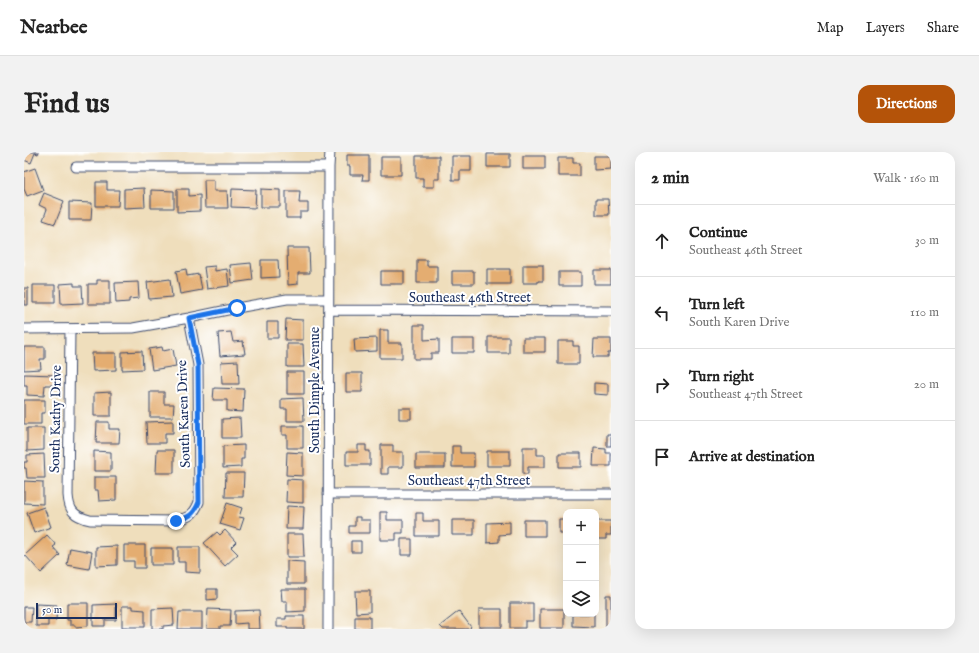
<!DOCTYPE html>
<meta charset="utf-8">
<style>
body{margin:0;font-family:"IM FELL English",serif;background:#f2f2f2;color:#222}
.controls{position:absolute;right:12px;bottom:12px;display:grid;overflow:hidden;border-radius:8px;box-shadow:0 4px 16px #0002}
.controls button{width:36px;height:36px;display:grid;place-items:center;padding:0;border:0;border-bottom:1px solid #e0e0e0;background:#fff;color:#222;font:20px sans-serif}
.scale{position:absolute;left:12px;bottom:10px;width:81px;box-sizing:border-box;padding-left:4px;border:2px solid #1b2f5e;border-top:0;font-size:11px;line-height:14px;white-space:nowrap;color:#1b2f5e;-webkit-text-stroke:3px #fff;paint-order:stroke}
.stop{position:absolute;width:12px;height:12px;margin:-9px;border:3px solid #1a73e8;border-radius:50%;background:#fff}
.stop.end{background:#1a73e8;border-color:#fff;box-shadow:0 1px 4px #0008}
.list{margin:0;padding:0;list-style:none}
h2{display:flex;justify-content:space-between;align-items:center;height:52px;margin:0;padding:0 16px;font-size:17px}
h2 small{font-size:13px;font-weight:400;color:#767676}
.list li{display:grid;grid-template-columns:26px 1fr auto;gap:12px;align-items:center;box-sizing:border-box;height:72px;padding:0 16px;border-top:1px solid #e0e0e0}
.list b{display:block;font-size:15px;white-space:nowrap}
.list p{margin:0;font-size:13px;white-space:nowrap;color:#767676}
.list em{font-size:13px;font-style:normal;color:#767676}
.icon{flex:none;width:22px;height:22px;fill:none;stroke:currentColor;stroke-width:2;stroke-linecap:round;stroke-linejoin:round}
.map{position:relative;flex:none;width:587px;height:477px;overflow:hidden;border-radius:12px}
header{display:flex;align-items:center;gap:24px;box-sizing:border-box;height:56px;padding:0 20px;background:#fff;border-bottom:1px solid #e0e0e0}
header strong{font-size:19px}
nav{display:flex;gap:22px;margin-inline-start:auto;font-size:14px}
.intro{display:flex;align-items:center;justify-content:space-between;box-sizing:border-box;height:96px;padding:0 24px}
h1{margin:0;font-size:28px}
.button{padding:10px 18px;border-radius:12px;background:#b45309;color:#fff;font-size:14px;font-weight:700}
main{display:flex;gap:24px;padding:0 24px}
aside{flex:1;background:#fff;border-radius:12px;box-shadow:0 4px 16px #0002}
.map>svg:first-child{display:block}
.building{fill:#e4ad71}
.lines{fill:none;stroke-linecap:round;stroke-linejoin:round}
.minor-casing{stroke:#3b496c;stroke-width:11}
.minor{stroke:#fff;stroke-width:9}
.route{stroke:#1a73e8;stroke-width:5}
.labels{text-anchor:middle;stroke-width:4;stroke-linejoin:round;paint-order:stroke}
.street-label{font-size:14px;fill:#1b2f5e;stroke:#fff}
</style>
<header>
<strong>Nearbee</strong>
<nav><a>Map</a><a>Layers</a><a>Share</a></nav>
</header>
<div class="intro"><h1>Find us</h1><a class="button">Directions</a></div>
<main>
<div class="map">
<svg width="587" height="477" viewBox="0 0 587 477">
<rect width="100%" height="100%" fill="#fff"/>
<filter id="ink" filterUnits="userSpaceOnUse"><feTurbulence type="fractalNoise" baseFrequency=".025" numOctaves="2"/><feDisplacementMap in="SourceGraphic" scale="8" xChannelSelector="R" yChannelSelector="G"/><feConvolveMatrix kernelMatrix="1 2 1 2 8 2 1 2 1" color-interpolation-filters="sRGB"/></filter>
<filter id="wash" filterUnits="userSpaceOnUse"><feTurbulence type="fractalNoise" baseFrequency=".012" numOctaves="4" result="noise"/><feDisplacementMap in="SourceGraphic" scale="16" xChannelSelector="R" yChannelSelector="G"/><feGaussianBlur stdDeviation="0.9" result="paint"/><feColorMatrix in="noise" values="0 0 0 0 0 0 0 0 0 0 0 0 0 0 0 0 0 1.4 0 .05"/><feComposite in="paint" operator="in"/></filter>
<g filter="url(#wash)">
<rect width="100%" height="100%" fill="#efdebc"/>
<g id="blocks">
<path class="building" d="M 0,0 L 15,0 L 14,2 L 11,1 L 7,11 L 0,8 Z
M 463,2 L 486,2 L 486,15 L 463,15 Z
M 323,3 L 345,3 L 345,28 L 338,28 L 339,23 L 326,23 L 326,14 L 323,14 Z
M 392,4 L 415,4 L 415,27 L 410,27 L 410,35 L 399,35 L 399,26 L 392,26 Z
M 428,4 L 447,4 L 447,19 L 436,19 L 436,28 L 428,28 Z
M 499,4 L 521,4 L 521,17 L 499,17 Z
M 570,4 L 587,4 L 587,17 L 570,18 Z
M 357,5 L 377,5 L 377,23 L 357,23 Z
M 534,6 L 549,6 L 549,11 L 556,11 L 556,24 L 534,24 Z
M 11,16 L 19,38 L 3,44 L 0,37 L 0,20 Z
M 180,28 L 190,28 L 190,39 L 203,39 L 204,56 L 181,56 Z
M 72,30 L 83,30 L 83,38 L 95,38 L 94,54 L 72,54 Z
M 120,36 L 121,55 L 100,56 L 100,37 Z
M 153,37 L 165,37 L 165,44 L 176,43 L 176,59 L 153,60 Z
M 208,37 L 232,38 L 231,56 L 207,55 Z
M 237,37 L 256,38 L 256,55 L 237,55 Z
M 127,38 L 150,39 L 150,56 L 127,56 Z
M 262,39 L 276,39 L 275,51 L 284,51 L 284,60 L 276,60 L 276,66 L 262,66 Z
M 20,41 L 40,49 L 31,72 L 19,68 L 23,57 L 15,53 Z
M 572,47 L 584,47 L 585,63 L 572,63 Z
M 45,50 L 68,51 L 67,68 L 45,68 Z
M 263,96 L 285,96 L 286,121 L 274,121 L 274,132 L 264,133 Z
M 237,108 L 254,108 L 255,125 L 237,126 Z
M 393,108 L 403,108 L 403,114 L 413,114 L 413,131 L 393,131 Z
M 227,111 L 229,128 L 208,131 L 206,113 Z
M 499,113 L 519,113 L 519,129 L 514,129 L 514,131 L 499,131 Z
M 191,114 L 191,119 L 203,117 L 205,134 L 183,137 L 180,115 Z
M 162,117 L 163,124 L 175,122 L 178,138 L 156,142 L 152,119 Z
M 463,117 L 486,117 L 486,132 L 463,132 Z
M 570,118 L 587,118 L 587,132 L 570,132 Z
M 357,119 L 380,119 L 380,132 L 357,132 Z
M 428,119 L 450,119 L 450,132 L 428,132 Z
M 535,120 L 557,120 L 557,134 L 535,134 Z
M 146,127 L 148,145 L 125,147 L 123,130 Z
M 73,128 L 86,128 L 86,152 L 64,152 L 64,132 L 73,132 Z
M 114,130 L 115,146 L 105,147 L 105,150 L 92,151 L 91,131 Z
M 50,131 L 50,134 L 58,134 L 59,151 L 37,152 L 36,132 Z
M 9,133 L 31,133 L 31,151 L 9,151 Z
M 0,136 L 4,136 L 4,153 L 0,153 Z
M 262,167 L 279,168 L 279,188 L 261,188 Z
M 243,170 L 254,170 L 254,186 L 243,186 Z
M 390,173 L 400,173 L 400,188 L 415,187 L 415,201 L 407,201 L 407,207 L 390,207 Z
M 356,178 L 364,178 L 364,191 L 378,191 L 378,206 L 356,206 Z
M 207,180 L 209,190 L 219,189 L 221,202 L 196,204 L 194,181 Z
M 464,185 L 485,185 L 485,201 L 464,201 Z
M 353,186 L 353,199 L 331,200 L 330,187 Z
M 499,186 L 521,186 L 521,200 L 499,200 Z
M 428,187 L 450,187 L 450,201 L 428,201 Z
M 570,187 L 587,187 L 587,201 L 584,201 L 584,205 L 569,205 Z
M 534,189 L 549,189 L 549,194 L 555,194 L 555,212 L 534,212 Z
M 263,192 L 279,192 L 280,215 L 263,215 Z
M 0,195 L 21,195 L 21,207 L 16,207 L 17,217 L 0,218 Z
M 138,195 L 139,199 L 149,197 L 152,214 L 128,218 L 125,197 Z
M 118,199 L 119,217 L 98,218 L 98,200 Z
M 68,201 L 92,201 L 92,218 L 69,219 Z
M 214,209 L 215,232 L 198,232 L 197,210 Z
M 263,220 L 280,220 L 280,242 L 263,242 Z
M 322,221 L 338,221 L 338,240 L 322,240 Z
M 0,222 L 31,223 L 31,233 L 21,233 L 20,244 L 3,243 L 3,233 L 0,233 Z
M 570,231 L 584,232 L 584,243 L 570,242 Z
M 190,236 L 220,237 L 219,260 L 203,259 L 203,248 L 189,248 Z
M 87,240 L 87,264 L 70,264 L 70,241 Z
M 126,240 L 140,240 L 140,252 L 150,252 L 149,265 L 126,265 Z
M 279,246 L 280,269 L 263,269 L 263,257 L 257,257 L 257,247 Z
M 0,248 L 21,248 L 21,261 L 17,261 L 17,272 L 0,272 Z
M 375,256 L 387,256 L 387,267 L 375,267 Z
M 216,266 L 217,286 L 198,286 L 198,267 Z
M 149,269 L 149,281 L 141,281 L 141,291 L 123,291 L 122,270 Z
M 73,270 L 85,270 L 85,277 L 96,277 L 95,291 L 72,291 Z
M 258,274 L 279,274 L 279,296 L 263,296 L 263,283 L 258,283 Z
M 3,276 L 20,276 L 20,298 L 3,299 Z
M 583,282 L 587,282 L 587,294 L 583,294 Z
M 220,293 L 220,307 L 217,307 L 217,315 L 199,316 L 199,294 Z
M 334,293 L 342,293 L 342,299 L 346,299 L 346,313 L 322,313 L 322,300 L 334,300 Z
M 357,293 L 369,293 L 369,300 L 379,300 L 379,315 L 364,315 L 364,322 L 357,322 Z
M 428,294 L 436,294 L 436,301 L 450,301 L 450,315 L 428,315 Z
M 499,295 L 513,295 L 513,303 L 521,303 L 521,315 L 504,315 L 504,322 L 499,322 Z
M 570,296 L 582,297 L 582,301 L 587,301 L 587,314 L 569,314 Z
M 133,298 L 150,298 L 150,321 L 132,321 Z
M 70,299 L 87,300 L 87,319 L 70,319 Z
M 463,299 L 486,299 L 486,314 L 463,314 Z
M 263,300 L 279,301 L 279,324 L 262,323 Z
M 535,301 L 557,301 L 557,315 L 535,315 Z
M 20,302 L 21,326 L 3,326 L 2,316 L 0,316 L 0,310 L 3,310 L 3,303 Z
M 392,302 L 421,302 L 421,316 L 392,316 Z
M 202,321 L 220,321 L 219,345 L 201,345 Z
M 70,325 L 92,325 L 92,348 L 75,349 L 74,338 L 70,338 Z
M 263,327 L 279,328 L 279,351 L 262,350 Z
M 0,329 L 19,330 L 19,352 L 0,351 Z
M 203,351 L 218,356 L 215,365 L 220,366 L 216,378 L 196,372 Z
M 263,354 L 280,355 L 279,377 L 262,377 Z
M 20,355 L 27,375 L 10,381 L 3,361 Z
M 356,360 L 363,360 L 363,368 L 379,368 L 379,381 L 372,381 L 372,388 L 356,388 Z
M 392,361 L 399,361 L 399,369 L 415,369 L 415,384 L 392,384 Z
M 331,365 L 336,365 L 336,368 L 346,368 L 346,381 L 325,381 L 325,374 L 331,374 Z
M 535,367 L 542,367 L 542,381 L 535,381 Z
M 428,368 L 450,368 L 450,383 L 428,383 Z
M 500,368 L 521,368 L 521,384 L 500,384 Z
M 572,369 L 587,369 L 587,383 L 582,383 L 582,387 L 572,387 Z
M 486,370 L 486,382 L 475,383 L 475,390 L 463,391 L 463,371 Z
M 201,378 L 212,390 L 207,395 L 214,402 L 201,414 L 180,391 L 193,380 L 196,383 Z
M 263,382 L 279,382 L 280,405 L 263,405 Z
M 23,383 L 32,393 L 29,395 L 36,403 L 17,421 L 1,403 Z
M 377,387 L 388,387 L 388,403 L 377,403 Z
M 327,389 L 337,389 L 337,400 L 327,400 Z
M 100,393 L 121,393 L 121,416 L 110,416 L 110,409 L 100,409 Z
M 93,394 L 93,413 L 72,414 L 72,395 Z
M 154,395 L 176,395 L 176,421 L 161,420 L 161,410 L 154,410 Z
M 46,396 L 68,400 L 65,417 L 43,413 Z
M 127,396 L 149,396 L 149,413 L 127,413 Z
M 263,409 L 280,410 L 280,432 L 263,432 Z
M 183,437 L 193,437 L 193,447 L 183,448 Z
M 257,437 L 281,437 L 281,459 L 263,460 L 263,449 L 258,449 Z
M 331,439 L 346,439 L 346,460 L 332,461 Z
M 582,443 L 587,443 L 587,476 L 582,476 Z
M 43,451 L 64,451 L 64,474 L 51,475 L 51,473 L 46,473 L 46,468 L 43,468 Z
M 486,451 L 509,451 L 509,469 L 501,469 L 501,476 L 486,476 Z
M 12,452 L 33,453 L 32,468 L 24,468 L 24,474 L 12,474 Z
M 92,452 L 92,468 L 81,468 L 81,474 L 69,474 L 69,453 Z
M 98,454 L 109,454 L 109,457 L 121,458 L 121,475 L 98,475 Z
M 0,455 L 8,455 L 7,470 L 0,470 Z
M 149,456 L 150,473 L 139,474 L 139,477 L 128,477 L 128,457 Z
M 184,457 L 207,458 L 206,474 L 196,474 L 196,477 L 183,477 Z
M 455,457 L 478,457 L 478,475 L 455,475 Z
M 516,457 L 540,457 L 540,476 L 516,476 Z
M 235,458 L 236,477 L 223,477 L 223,471 L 211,472 L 211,459 Z
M 435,459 L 447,475 L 445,477 L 419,477 L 416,474 Z
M 155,460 L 178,460 L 178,477 L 154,477 Z
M 549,462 L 570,462 L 570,475 L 549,474 Z
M 262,464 L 280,464 L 280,477 L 263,477 L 263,475 L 253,475 L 253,467 L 262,467 Z
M 331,465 L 346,465 L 346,477 L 331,477 Z"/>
</g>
</g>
<g filter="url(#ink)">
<use href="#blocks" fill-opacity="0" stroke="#3b496c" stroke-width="1"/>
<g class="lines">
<defs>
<path id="minor" d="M 52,15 L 305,15
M 305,158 L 587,159
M 0,177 L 109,176 L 165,166 L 213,156 L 263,147 L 304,147
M 46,177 L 44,343 C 45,359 50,364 66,368 L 152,369 C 165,365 170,363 175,350 L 174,213 L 165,166
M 304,342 L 587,342
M 304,477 L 305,15 L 306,0"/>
</defs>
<use href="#minor" class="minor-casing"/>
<use href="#minor" class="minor"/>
</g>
</g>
<g class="lines" filter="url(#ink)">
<path class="route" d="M 152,369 C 165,365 170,363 175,350 L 174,213 L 165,166 L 213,156"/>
</g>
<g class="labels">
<g class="street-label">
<text x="446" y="150">Southeast 46th Street</text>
<text transform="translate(290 238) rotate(-90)" y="5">South Dimple Avenue</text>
<text transform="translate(159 262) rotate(-92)" y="5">South Karen Drive</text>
<text transform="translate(31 267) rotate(-89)" y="5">South Kathy Drive</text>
<text x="445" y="333">Southeast 47th Street</text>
</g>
</g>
</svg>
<div class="controls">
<button>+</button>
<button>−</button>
<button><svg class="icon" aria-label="layers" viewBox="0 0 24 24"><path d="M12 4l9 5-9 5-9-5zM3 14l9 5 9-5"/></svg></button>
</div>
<div class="scale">50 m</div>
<div class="stop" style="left:213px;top:156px"></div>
<div class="stop end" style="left:152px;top:369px"></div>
</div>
<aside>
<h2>2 min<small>Walk · 160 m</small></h2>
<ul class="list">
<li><svg class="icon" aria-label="ahead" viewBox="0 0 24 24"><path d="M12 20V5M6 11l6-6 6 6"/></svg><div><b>Continue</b><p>Southeast 46th Street</p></div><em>30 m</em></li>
<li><svg class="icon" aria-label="left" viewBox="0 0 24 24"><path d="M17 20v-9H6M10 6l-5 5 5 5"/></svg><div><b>Turn left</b><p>South Karen Drive</p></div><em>110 m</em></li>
<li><svg class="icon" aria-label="right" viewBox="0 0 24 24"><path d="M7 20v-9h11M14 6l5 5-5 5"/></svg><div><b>Turn right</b><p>Southeast 47th Street</p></div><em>20 m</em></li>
<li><svg class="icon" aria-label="arrive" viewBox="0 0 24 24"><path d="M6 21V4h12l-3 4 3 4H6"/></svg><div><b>Arrive at destination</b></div></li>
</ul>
</aside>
</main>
